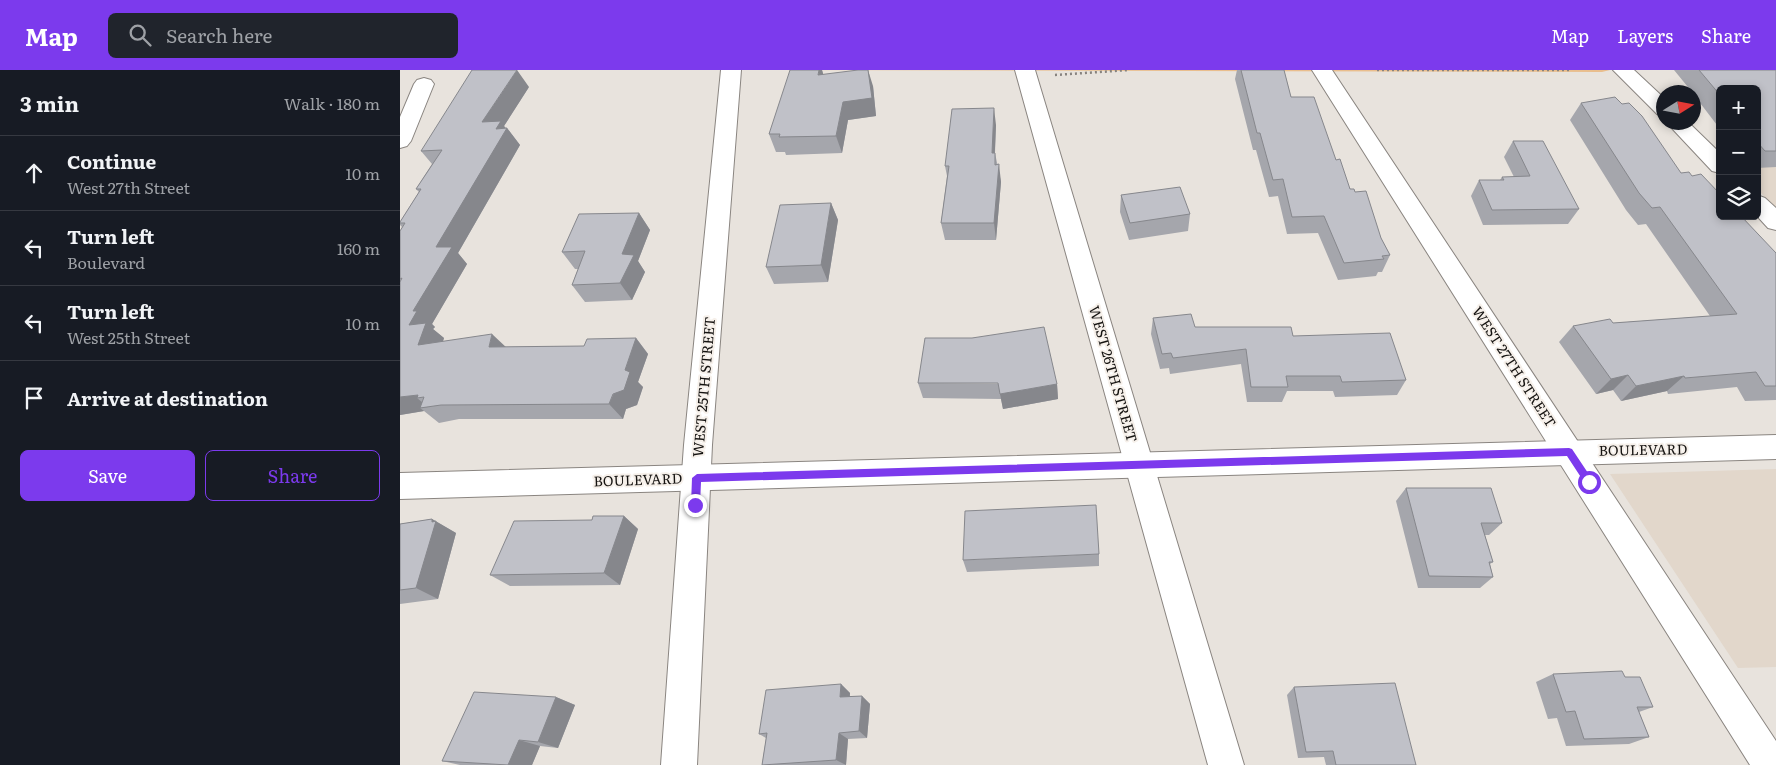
<!DOCTYPE html>
<meta charset="utf-8">
<style>
body{margin:0;font-family:Literata,serif;background:#20242c;color:#f1f3f6}
.controls{position:absolute;right:15px;top:15px;display:grid;overflow:hidden;border-radius:8px;box-shadow:0 2px 8px #0003}
.controls button{width:45px;height:45px;display:grid;place-items:center;padding:0;border:0;border-bottom:1px solid #363941;background:#171b24;color:#f1f3f6;font:25px sans-serif}
.compass{position:absolute;left:1256px;top:15px;width:45px;height:45px;border-radius:50%;background:#171b24;box-shadow:0 2px 8px #0003;rotate:79deg}
.stop{position:absolute;width:15px;height:15px;margin:-11px;border:4px solid #7c3aed;border-radius:50%;background:#fff}
.stop.end{background:#7c3aed;border-color:#fff;box-shadow:0 1px 5px #0008}
.list{margin:0;padding:0;list-style:none}
h2{display:flex;justify-content:space-between;align-items:center;height:65px;margin:0;padding:0 20px;font-size:21px}
h2 small{font-size:16px;font-weight:400;color:#9ea1a6}
.list li{display:grid;grid-template-columns:32px 1fr auto;gap:15px;align-items:center;box-sizing:border-box;height:75px;padding:0 20px;border-top:1px solid #363941}
.list b{display:block;font-size:19px;white-space:nowrap}
.list p{margin:0;font-size:16px;white-space:nowrap;color:#9ea1a6}
.list em{font-size:16px;font-style:normal;color:#9ea1a6}
.actions{display:flex;gap:10px;padding:15px 20px}
.actions a{flex:1;padding:11px 0;border:1px solid #7c3aed;border-radius:8px;text-align:center;font-size:18px;color:#7c3aed}
.actions .main{background:#7c3aed;color:#fff}
.icon{flex:none;width:28px;height:28px;fill:none;stroke:currentColor;stroke-width:2;stroke-linecap:round;stroke-linejoin:round}
.map{position:relative;flex:none;width:1376px;height:695px;overflow:hidden}
header{display:flex;align-items:center;gap:30px;box-sizing:border-box;height:70px;padding:0 25px;background:#7c3aed;color:#fff}
header strong{font-size:24px}
nav{display:flex;gap:28px;margin-inline-start:auto;font-size:18px}
.search{width:350px;height:45px;background:#20242c;display:flex;align-items:center;gap:12px;box-sizing:border-box;padding:0 18px;border-radius:8px;color:#9ea1a6;font-size:19px}
main{display:flex}
aside{flex:1;background:#171b24}
.map>svg:first-child{display:block}
.built{fill:#e2d7cb}
.green{fill:#e9be8d}
.lines{fill:none;stroke-linecap:round;stroke-linejoin:round}
.minor-casing{stroke:#8a8580;stroke-width:2}
.major-casing{stroke:#8a8580;stroke-width:2}
.path{stroke:#87837f;stroke-width:2.5;stroke-dasharray:2 3;stroke-linecap:butt}
.minor{fill:#fff;fill-rule:evenodd}
.major{fill:#fff;fill-rule:evenodd}
.wall{fill:#a5a6ac}
.shaded-wall{fill:#86878c}
.building{fill:#c0c1c8;stroke:#86878c}
.route{fill:#7c3aed}
.labels{text-anchor:middle;stroke-width:4;stroke-linejoin:round;paint-order:stroke}
.street-label{font-size:14px;fill:#151311;stroke:#f6f0ea}
</style>
<header>
<strong>Map</strong>
<div class="search"><svg class="icon" aria-label="search" viewBox="0 0 24 24"><circle cx="10" cy="10" r="6"/><path d="M15 15l6 6"/></svg>Search here</div>
<nav><a>Map</a><a>Layers</a><a>Share</a></nav>
</header>
<main>
<aside>
<h2>3 min<small>Walk · 180 m</small></h2>
<ul class="list">
<li><svg class="icon" aria-label="ahead" viewBox="0 0 24 24"><path d="M12 20V5M6 11l6-6 6 6"/></svg><div><b>Continue</b><p>West 27th Street</p></div><em>10 m</em></li>
<li><svg class="icon" aria-label="left" viewBox="0 0 24 24"><path d="M17 20v-9H6M10 6l-5 5 5 5"/></svg><div><b>Turn left</b><p>Boulevard</p></div><em>160 m</em></li>
<li><svg class="icon" aria-label="left" viewBox="0 0 24 24"><path d="M17 20v-9H6M10 6l-5 5 5 5"/></svg><div><b>Turn left</b><p>West 25th Street</p></div><em>10 m</em></li>
<li><svg class="icon" aria-label="arrive" viewBox="0 0 24 24"><path d="M6 21V4h12l-3 4 3 4H6"/></svg><div><b>Arrive at destination</b></div></li>
</ul>
<div class="actions"><a class="main">Save</a><a>Share</a></div>
</aside>
<div class="map">
<svg width="1376" height="695" viewBox="0 0 1376 695">
<rect width="100%" height="100%" fill="#e8e3dd"/>
<path class="built" d="M 1357,71 L 1376,76 L 1376,138 L 1357,119 Z
M 1376,399 L 1376,597 L 1338,598 L 1210,404 Z"/>
<path class="green" d="M 375,0 L 1210,0 L 1202,2 Z"/>
<g class="lines">
<defs>
<path id="minor" d="M 321,0 L 341,0 L 312,375 L 297,695 L 261,695 L 284,375 Z
M 615,0 L 635,0 L 844,695 L 808,695 Z
M 912,0 L 932,0 L 1376,671 L 1376,695 L 1350,695 Z
M 1213,0 L 1234,0 L 1264,28 L 1264,46 L 1257,44 Z
M 24,8 L 31,10 L 34,14 L 11,71 L 7,76 L 0,78 L 0,47 L 14,14 L 17,10 Z
M 1266,52 L 1288,52 L 1320,83 L 1320,103 L 1312,101 Z
M 1357,125 L 1365,128 L 1376,138 L 1376,160 L 1368,158 L 1357,146 Z"/>
<path id="major" d="M 1376,365 L 1376,389 L 0,429 L 0,403 Z"/>
</defs>
<use href="#minor" class="minor-casing"/>
<use href="#major" class="major-casing"/>
<path class="path" d="M 977,0 L 1170,0
M 655,5 L 729,0"/>
<use href="#minor" class="minor"/>
<use href="#major" class="major"/>
</g>
<path class="wall" d="M 422,0 L 423,4 L 473,16 L 476,46 L 448,50 L 442,83 L 386,85 L 385,82 L 376,82 L 369,64 Z
M 837,0 L 884,0 L 891,27 L 936,90 L 950,119 L 981,168 L 990,185 L 982,202 L 978,202 L 976,206 L 938,210 L 918,163 L 887,164 L 878,126 L 869,127 L 856,80 L 853,80 L 835,9 Z
M 1274,0 L 1376,0 L 1376,97 L 1357,98 L 1357,19 L 1320,19 L 1320,59 L 1294,25 L 1294,22 L 1292,22 Z
M 129,17 L 104,56 L 106,58 L 107,58 L 120,75 L 58,183 L 67,194 L 32,254 L 35,257 L 33,259 L 44,268 L 43,271 L 106,277 L 184,276 L 236,268 L 248,284 L 238,312 L 243,317 L 237,335 L 226,339 L 223,349 L 59,349 L 39,353 L 24,341 L 0,345 L 0,161 L 2,157 L 0,155 L 0,152 L 19,122 L 16,119 L 32,94 L 21,81 Z
M 1181,33 L 1281,103 L 1376,183 L 1376,330 L 1345,331 L 1337,317 L 1268,324 L 1267,321 L 1221,331 L 1213,320 L 1196,324 L 1159,272 L 1173,256 L 1310,246 L 1246,154 L 1238,155 L 1226,140 L 1170,50 Z
M 596,55 L 595,83 L 601,112 L 596,170 L 545,170 L 541,153 L 547,106 L 545,96 Z
M 1113,71 L 1179,139 L 1168,154 L 1083,155 L 1071,126 L 1079,110 L 1100,110 L 1102,107 L 1114,107 L 1104,87 Z
M 721,125 L 790,144 L 788,161 L 729,170 L 720,142 Z
M 431,133 L 438,150 L 428,212 L 374,214 L 366,197 Z
M 239,143 L 250,160 L 238,191 L 245,202 L 232,230 L 185,232 L 172,215 L 178,199 L 175,199 L 162,182 Z
M 753,248 L 795,257 L 893,266 L 1006,310 L 997,325 L 935,327 L 933,321 L 887,321 L 882,332 L 847,332 L 841,294 L 770,304 L 769,298 L 760,299 L 751,264 Z
M 518,313 L 657,314 L 658,329 L 603,339 L 601,329 L 523,328 Z
M 1006,418 L 1102,453 L 1089,465 L 1085,465 L 1093,492 L 1090,494 L 1093,507 L 1080,518 L 1018,518 L 996,431 Z
M 224,446 L 238,459 L 220,515 L 110,516 L 90,505 L 192,450 Z
M 32,449 L 56,463 L 38,529 L 0,534 L 0,454 Z
M 699,484 L 699,496 L 567,502 L 563,490 Z
M 1153,604 L 1225,607 L 1253,637 L 1239,642 L 1249,667 L 1229,674 L 1166,676 L 1157,648 L 1148,649 L 1136,612 Z
M 441,614 L 450,623 L 450,626 L 462,626 L 470,634 L 467,668 L 448,669 L 446,695 L 362,695 L 366,668 L 359,664 Z
M 894,617 L 1016,695 L 926,695 L 924,687 L 898,688 L 887,625 Z
M 156,627 L 175,635 L 158,678 L 140,676 L 132,695 L 60,695 L 42,691 Z"/>
<path class="shaded-wall" d="M 117,0 L 129,17 L 104,56 L 106,59 L 107,58 L 120,75 L 58,183 L 67,194 L 32,254 L 35,257 L 33,259 L 44,268 L 37,290 L 18,275 L 9,255 L 13,241 L 82,52 Z
M 419,0 L 422,0 L 426,14 L 418,5 Z
M 468,0 L 473,16 L 476,46 L 448,50 L 442,83 L 436,66 L 443,32 Z
M 594,38 L 596,55 L 594,100 L 592,83 Z
M 599,94 L 601,112 L 596,170 L 594,153 Z
M 431,133 L 438,150 L 428,212 L 421,195 Z
M 239,143 L 250,160 L 238,191 L 245,202 L 232,230 L 220,213 L 222,184 Z
M 92,264 L 108,279 L 89,277 Z
M 236,268 L 248,284 L 238,312 L 243,317 L 237,335 L 226,339 L 223,349 L 209,334 L 225,300 Z
M 1228,305 L 1213,320 L 1196,324 L 1211,309 Z
M 1284,306 L 1267,321 L 1221,331 L 1236,316 Z
M 657,314 L 658,329 L 603,339 L 600,324 Z
M 18,325 L 17,328 L 28,337 L 20,338 L 24,341 L 0,345 L 0,327 Z
M 224,446 L 238,459 L 220,515 L 204,503 Z
M 32,449 L 56,463 L 38,529 L 16,518 Z
M 441,614 L 450,623 L 449,634 L 440,627 Z
M 462,626 L 470,634 L 467,668 L 459,661 Z
M 156,627 L 175,635 L 158,678 L 138,672 Z
M 439,663 L 448,669 L 446,695 L 436,690 Z
M 119,670 L 140,676 L 132,695 L 108,695 Z"/>
<path class="building" d="M 72,0 L 117,0 L 82,52 L 101,51 L 96,59 L 107,58 L 36,177 L 52,177 L 13,241 L 17,241 L 9,255 L 26,253 L 18,275 L 92,264 L 89,277 L 184,276 L 187,269 L 236,268 L 225,300 L 230,302 L 224,320 L 213,324 L 209,334 L 41,335 L 20,338 L 24,327 L 17,328 L 18,325 L 0,327 L 0,212 L 2,208 L 0,209 L 0,161 L 5,153 L 0,153 L 0,152 L 21,119 L 16,119 L 42,80 L 21,81 Z
M 390,0 L 419,0 L 418,5 L 458,0 L 468,0 L 472,28 L 443,32 L 436,66 L 379,67 L 380,64 L 369,64 Z
M 841,0 L 884,0 L 891,27 L 914,27 L 936,90 L 940,89 L 950,119 L 954,119 L 955,122 L 966,121 L 981,168 L 990,185 L 982,186 L 984,189 L 944,193 L 924,146 L 892,147 L 883,109 L 873,110 L 860,63 L 857,63 Z
M 1299,0 L 1376,0 L 1376,81 L 1365,81 L 1357,72 L 1357,19 L 1320,19 L 1320,25 Z
M 1215,27 L 1222,34 L 1229,33 L 1242,46 L 1281,103 L 1289,102 L 1292,106 L 1301,104 L 1320,124 L 1320,146 L 1341,146 L 1376,183 L 1376,316 L 1365,316 L 1356,302 L 1285,308 L 1284,306 L 1236,316 L 1228,305 L 1211,309 L 1173,256 L 1210,249 L 1213,253 L 1337,244 L 1260,137 L 1252,138 L 1239,123 L 1181,33 Z
M 594,38 L 592,83 L 595,83 L 595,95 L 599,94 L 594,153 L 541,153 L 549,96 L 545,96 L 552,39 Z
M 1113,71 L 1143,71 L 1179,139 L 1092,140 L 1079,110 L 1104,110 L 1102,107 L 1130,106 Z
M 780,117 L 790,144 L 730,153 L 721,125 Z
M 431,133 L 421,195 L 366,197 L 380,135 Z
M 239,143 L 222,184 L 234,185 L 220,213 L 172,215 L 185,181 L 162,182 L 179,144 Z
M 791,244 L 795,257 L 891,257 L 893,266 L 990,263 L 1006,310 L 942,312 L 940,306 L 886,306 L 888,317 L 851,317 L 846,279 L 773,288 L 771,283 L 762,284 L 753,248 Z
M 644,257 L 657,314 L 600,324 L 598,313 L 518,313 L 525,268 L 572,268 Z
M 1006,418 L 1091,418 L 1102,453 L 1081,453 L 1093,492 L 1089,492 L 1093,507 L 1029,506 Z
M 696,435 L 699,484 L 563,490 L 565,441 Z
M 193,446 L 224,446 L 204,503 L 90,505 L 114,451 L 192,450 Z
M 32,449 L 32,452 L 36,451 L 16,518 L 0,520 L 0,454 Z
M 1222,601 L 1225,607 L 1240,607 L 1253,637 L 1237,637 L 1249,667 L 1184,669 L 1175,641 L 1166,642 L 1153,604 Z
M 995,613 L 1016,695 L 936,695 L 933,681 L 906,682 L 894,617 Z
M 441,614 L 440,627 L 462,626 L 459,661 L 439,663 L 436,690 L 362,695 L 367,663 L 359,664 L 366,620 Z
M 74,622 L 156,627 L 138,672 L 119,670 L 108,695 L 42,691 Z"/>
<path class="route" d="M 1169,378 L 1172,379 L 1192,409 L 1192,415 L 1186,415 L 1167,386 L 301,412 L 300,435 L 295,439 L 291,435 L 292,408 L 297,404 Z"/>
<g class="labels">
<g class="street-label">
<text transform="translate(1114 297) rotate(57)" y="5">WEST 27TH STREET</text>
<text transform="translate(713 304) rotate(74)" y="5">WEST 26TH STREET</text>
<text transform="translate(304 317) rotate(-85)" y="5">WEST 25TH STREET</text>
<text transform="translate(1243 380) rotate(-1)" y="5">BOULEVARD</text>
<text transform="translate(238 410) rotate(-2)" y="5">BOULEVARD</text>
</g>
</g>
</svg>
<div class="controls">
<button>+</button>
<button>−</button>
<button><svg class="icon" aria-label="layers" viewBox="0 0 24 24"><path d="M12 4l9 5-9 5-9-5zM3 14l9 5 9-5"/></svg></button>
</div>
<svg class="compass" viewBox="-18 -18 36 36"><path d="M0-13l5 13h-10z" fill="#e53935"/><path d="M0 13l5-13h-10z" fill="#9ea1a6"/></svg>
<div class="stop" style="left:1189px;top:412px"></div>
<div class="stop end" style="left:295px;top:435px"></div>
</div>
</main>
